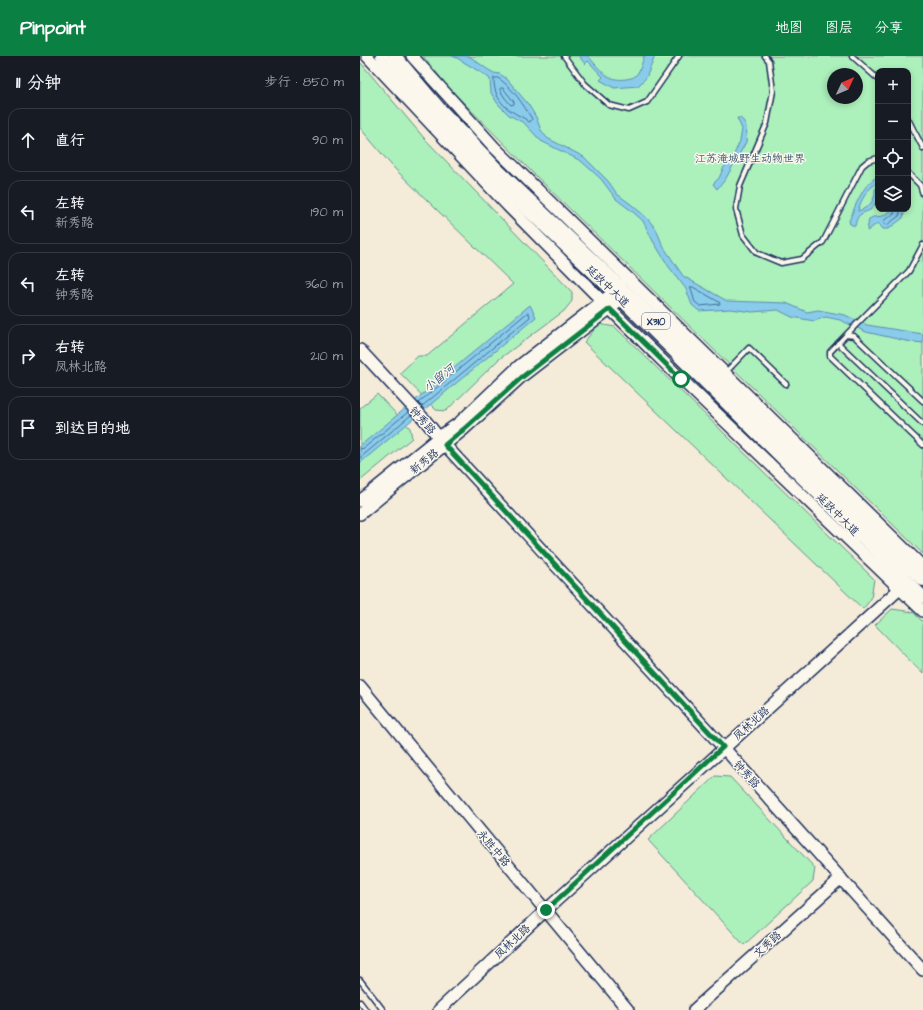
<!DOCTYPE html>
<html lang="zh">
<meta charset="utf-8">
<style>
body{margin:0;font-family:"Architects Daughter","LXGW WenKai TC",sans-serif;background:#242831;color:#f1f3f6}
.controls{position:absolute;right:12px;top:12px;display:grid;overflow:hidden;border-radius:8px;box-shadow:0 2px 6px #0003}
.controls button{width:36px;height:36px;display:grid;place-items:center;padding:0;border:0;border-bottom:1px solid #363941;background:#171b24;color:#f1f3f6;font:20px sans-serif}
.compass{position:absolute;left:467px;top:12px;width:36px;height:36px;border-radius:50%;background:#171b24;box-shadow:0 2px 6px #0003;rotate:46deg}
.stop{position:absolute;width:12px;height:12px;margin:-9px;border:3px solid #0b8043;border-radius:50%;background:#fff}
.stop.end{background:#0b8043;border-color:#fff;box-shadow:0 1px 4px #0008}
.list{margin:0;padding:0;list-style:none}
h2{display:flex;justify-content:space-between;align-items:center;height:52px;margin:0;padding:0 16px;font-size:17px}
h2 small{font-size:13px;font-weight:400;color:#9ea1a6}
.list li{display:grid;grid-template-columns:26px 1fr auto;gap:12px;align-items:center;box-sizing:border-box;height:64px;margin:0 8px 8px;padding:0 8px;border:1px solid #363941;border-radius:12px}
.list b{display:block;font-size:15px;white-space:nowrap}
.list p{margin:0;font-size:13px;white-space:nowrap;color:#9ea1a6}
.list em{font-size:13px;font-style:normal;color:#9ea1a6}
.icon{flex:none;width:22px;height:22px;fill:none;stroke:currentColor;stroke-width:2;stroke-linecap:round;stroke-linejoin:round}
.map{position:relative;flex:none;width:563px;height:954px;overflow:hidden}
header{display:flex;align-items:center;gap:24px;box-sizing:border-box;height:56px;padding:0 20px;background:#0b8043;color:#fff}
header strong{font-size:19px}
nav{display:flex;gap:22px;margin-inline-start:auto;font-size:14px}
main{display:flex}
aside{flex:1;background:#171b24}
.map>svg:first-child{display:block}
.green{fill:#acf0bb;stroke:#64908c;fill-rule:evenodd}
.water{fill:#89cbea;stroke:#5d8db2}
.lines{fill:none;stroke-linecap:round;stroke-linejoin:round}
.shore{stroke:#476d96;stroke-width:1}
.lane-casing{stroke:#1b2f5e;stroke-width:7}
.secondary-casing{stroke:#1b2f5e;stroke-width:14}
.primary-casing{stroke:#1b2f5e;stroke-width:15}
.lane{stroke:#fbf7ec;stroke-width:4}
.secondary{stroke:#fbf7ec;stroke-width:11}
.primary{stroke:#fbf7ec;stroke-width:12}
.route{stroke:#0b8043;stroke-width:5}
.labels{text-anchor:middle;stroke-width:3;stroke-linejoin:round;paint-order:stroke}
.shield{fill:#fbf7ec;stroke:#5e6b89;stroke-width:1}
.shield-label{font-size:10px;font-weight:bold;fill:#1b2f5e}
.park-label{font-size:11px;fill:#385671;stroke:#fbf7ec}
.street-label{font-size:11px;fill:#1b2f5e;stroke:#fbf7ec}
.water-label{font-size:12px;font-style:italic;fill:#365681;stroke:#fbf7ec}
</style>
<header>
<strong>Pinpoint</strong>
<nav><a>地图</a><a>图层</a><a>分享</a></nav>
</header>
<main>
<aside>
<h2>11 分钟<small>步行 · 850 m</small></h2>
<ul class="list">
<li><svg class="icon" aria-label="ahead" viewBox="0 0 24 24"><path d="M12 20V5M6 11l6-6 6 6"/></svg><div><b>直行</b></div><em>90 m</em></li>
<li><svg class="icon" aria-label="left" viewBox="0 0 24 24"><path d="M17 20v-9H6M10 6l-5 5 5 5"/></svg><div><b>左转</b><p>新秀路</p></div><em>190 m</em></li>
<li><svg class="icon" aria-label="left" viewBox="0 0 24 24"><path d="M17 20v-9H6M10 6l-5 5 5 5"/></svg><div><b>左转</b><p>钟秀路</p></div><em>360 m</em></li>
<li><svg class="icon" aria-label="right" viewBox="0 0 24 24"><path d="M7 20v-9h11M14 6l5 5-5 5"/></svg><div><b>右转</b><p>凤林北路</p></div><em>210 m</em></li>
<li><svg class="icon" aria-label="arrive" viewBox="0 0 24 24"><path d="M6 21V4h12l-3 4 3 4H6"/></svg><div><b>到达目的地</b></div></li>
</ul>
</aside>
<div class="map">
<svg width="563" height="954" viewBox="0 0 563 954">
<rect width="100%" height="100%" fill="#f5ebd9"/>
<filter id="ink" filterUnits="userSpaceOnUse"><feTurbulence type="fractalNoise" baseFrequency=".025" numOctaves="2"/><feDisplacementMap in="SourceGraphic" scale="8" xChannelSelector="R" yChannelSelector="G"/><feConvolveMatrix kernelMatrix="1 2 1 2 8 2 1 2 1" color-interpolation-filters="sRGB"/></filter>
<g filter="url(#ink)">
<path class="green" d="M 63,0 L 563,0 L 563,498 L 173,117 L 88,31 ZM 518,15 L 548,15 L 548,153 L 518,153 ZM 473,18 L 497,18 L 497,42 L 473,42 Z
M 0,6 L 64,82 L 212,236 L 212,245 L 204,255 L 138,304 L 86,355 L 76,354 L 40,317 L 58,300 L 67,300 L 153,228 L 33,111 L 0,72 Z
M 239,268 L 255,271 L 514,523 L 511,543 L 503,553 L 224,286 Z
M 17,338 L 50,372 L 52,382 L 0,425 L 0,352 Z
M 532,553 L 553,556 L 563,566 L 563,618 L 515,569 Z
M 355,720 L 370,721 L 455,812 L 453,825 L 384,889 L 288,784 Z"/>
<path class="water" d="M 92,0 L 109,0 L 127,13 L 134,17 L 140,18 L 147,23 L 168,48 L 176,61 L 181,74 L 187,82 L 224,101 L 248,125 L 257,138 L 272,149 L 287,162 L 296,173 L 303,190 L 323,220 L 367,245 L 426,247 L 447,256 L 458,254 L 485,259 L 507,269 L 563,278 L 563,287 L 546,285 L 506,276 L 480,264 L 466,261 L 454,265 L 432,261 L 418,254 L 392,256 L 371,253 L 339,255 L 332,249 L 326,233 L 309,211 L 293,185 L 283,165 L 273,156 L 256,143 L 241,123 L 221,105 L 181,85 L 164,67 L 149,59 L 138,48 L 131,37 L 130,23 L 125,19 L 97,2 Z
M 219,0 L 228,0 C 240,13 247,26 266,23 C 271,22 274,22 277,18 C 281,13 282,6 284,0 L 295,0 L 286,22 L 278,30 L 254,32 L 240,24 L 243,21 L 228,5 L 225,8 Z
M 377,62 L 380,62 C 388,67 387,77 386,86 L 365,124 L 357,133 L 353,128 L 359,122 L 364,111 L 371,105 L 380,85 L 382,73 Z
M 518,121 L 518,127 C 509,130 500,145 498,155 C 508,152 516,145 515,133 L 516,132 L 518,133 C 518,140 516,150 510,154 C 507,156 503,156 501,158 C 497,161 496,165 495,170 L 490,168 L 489,165 C 494,153 504,125 518,121 Z
M 533,153 L 545,153 L 543,162 L 528,173 L 523,173 L 518,167 L 507,175 L 509,163 L 513,161 L 523,160 Z
M 170,249 L 176,261 L 0,407 L 0,390 Z"/>
<g class="lines">
<path class="shore" d="M 134,22 L 138,22 C 152,31 163,48 172,63 L 171,65 L 169,66 C 164,61 158,60 153,56 C 140,49 133,36 134,22 Z
M 141,32 L 143,32 L 154,46 L 154,48 L 151,49 L 145,42 L 140,34 Z
M 535,153 L 534,158 L 523,165 L 525,168 L 527,169 L 539,160 L 541,153
M 331,231 L 333,231 L 359,246 L 360,248 L 340,250 L 335,246 Z
M 58,347 L 167,257 L 169,257 L 170,261 L 61,351
M 0,393 L 4,392 L 48,356
M 0,402 L 51,359"/>
<defs>
<path id="lane" d="M 204,0 L 225,28 L 249,49 L 269,54 L 287,46 L 319,0
M 405,0 L 409,5 L 413,35 L 407,67 L 380,130 L 376,153 L 383,179 L 397,197 L 421,207 L 442,203 L 463,186 L 502,110 L 508,105 L 518,102
M 492,0 L 518,23
M 548,63 L 563,92
M 548,117 L 560,129 L 563,138
M 486,279 L 549,215 L 563,189
M 478,287 L 563,368
M 365,317 L 389,292 L 426,328
M 563,345 L 494,280 L 486,279 L 470,296 L 470,300 L 563,389
M 0,924 L 23,954
M 0,946 L 6,954"/>
<path id="secondary" d="M 7,0 L 148,150 L 250,253 L 321,323 L 563,555
M 52,0 L 134,91 L 563,511
M 0,294 L 64,363 L 85,389 L 363,691 L 563,914
M 0,445 L 79,381 L 99,367 L 159,310 L 254,236 L 260,229
M 0,458 L 104,373 L 161,321 L 256,248
M 0,630 L 268,954
M 79,954 L 186,854 L 545,528
M 334,954 L 481,822"/>
<path id="primary" d="M 22,0 L 96,83 L 134,122 L 254,236 L 563,541
M 35,0 L 79,52 L 136,112 L 259,229 L 563,524"/>
</defs>
<use href="#lane" class="lane-casing"/>
<use href="#secondary" class="secondary-casing"/>
<use href="#primary" class="primary-casing"/>
<use href="#lane" class="lane"/>
<use href="#secondary" class="secondary"/>
<use href="#primary" class="primary"/>
</g>
</g>
<g class="lines" filter="url(#ink)">
<path class="route" d="M 186,854 L 363,691 L 85,389 L 104,373 L 161,322 L 250,253 L 321,323"/>
</g>
<g class="labels">
<rect class="shield" x="282" y="257" width="28" height="16" rx="3"/>
<g class="shield-label">
<text x="296" y="269">X310</text>
</g>
<g class="park-label">
<text x="390" y="106">江苏淹城野生动物世界</text>
</g>
<g class="street-label">
<text transform="translate(248 230) rotate(44)" y="4">延政中大道</text>
<text transform="translate(63 364) rotate(48)" y="4">钟秀路</text>
<text transform="translate(64 405) rotate(-39)" y="4">新秀路</text>
<text transform="translate(478 458) rotate(45)" y="4">延政中大道</text>
<text transform="translate(391 667) rotate(-42)" y="4">凤林北路</text>
<text transform="translate(387 718) rotate(48)" y="4">钟秀路</text>
<text transform="translate(134 792) rotate(50)" y="4">永胜中路</text>
<text transform="translate(152 885) rotate(-43)" y="4">凤林北路</text>
<text transform="translate(407 888) rotate(-42)" y="4">文秀路</text>
</g>
<g class="water-label">
<text transform="translate(79 322) rotate(-39)" y="4">小留河</text>
</g>
</g>
</svg>
<div class="controls">
<button>+</button>
<button>−</button>
<button><svg class="icon" aria-label="locate" viewBox="0 0 24 24"><circle cx="12" cy="12" r="6"/><path d="M12 2v4M12 18v4M2 12h4M18 12h4"/></svg></button>
<button><svg class="icon" aria-label="layers" viewBox="0 0 24 24"><path d="M12 4l9 5-9 5-9-5zM3 14l9 5 9-5"/></svg></button>
</div>
<svg class="compass" viewBox="-18 -18 36 36"><path d="M0-13l5 13h-10z" fill="#e53935"/><path d="M0 13l5-13h-10z" fill="#9ea1a6"/></svg>
<div class="stop" style="left:321px;top:323px"></div>
<div class="stop end" style="left:186px;top:854px"></div>
</div>
</main>
